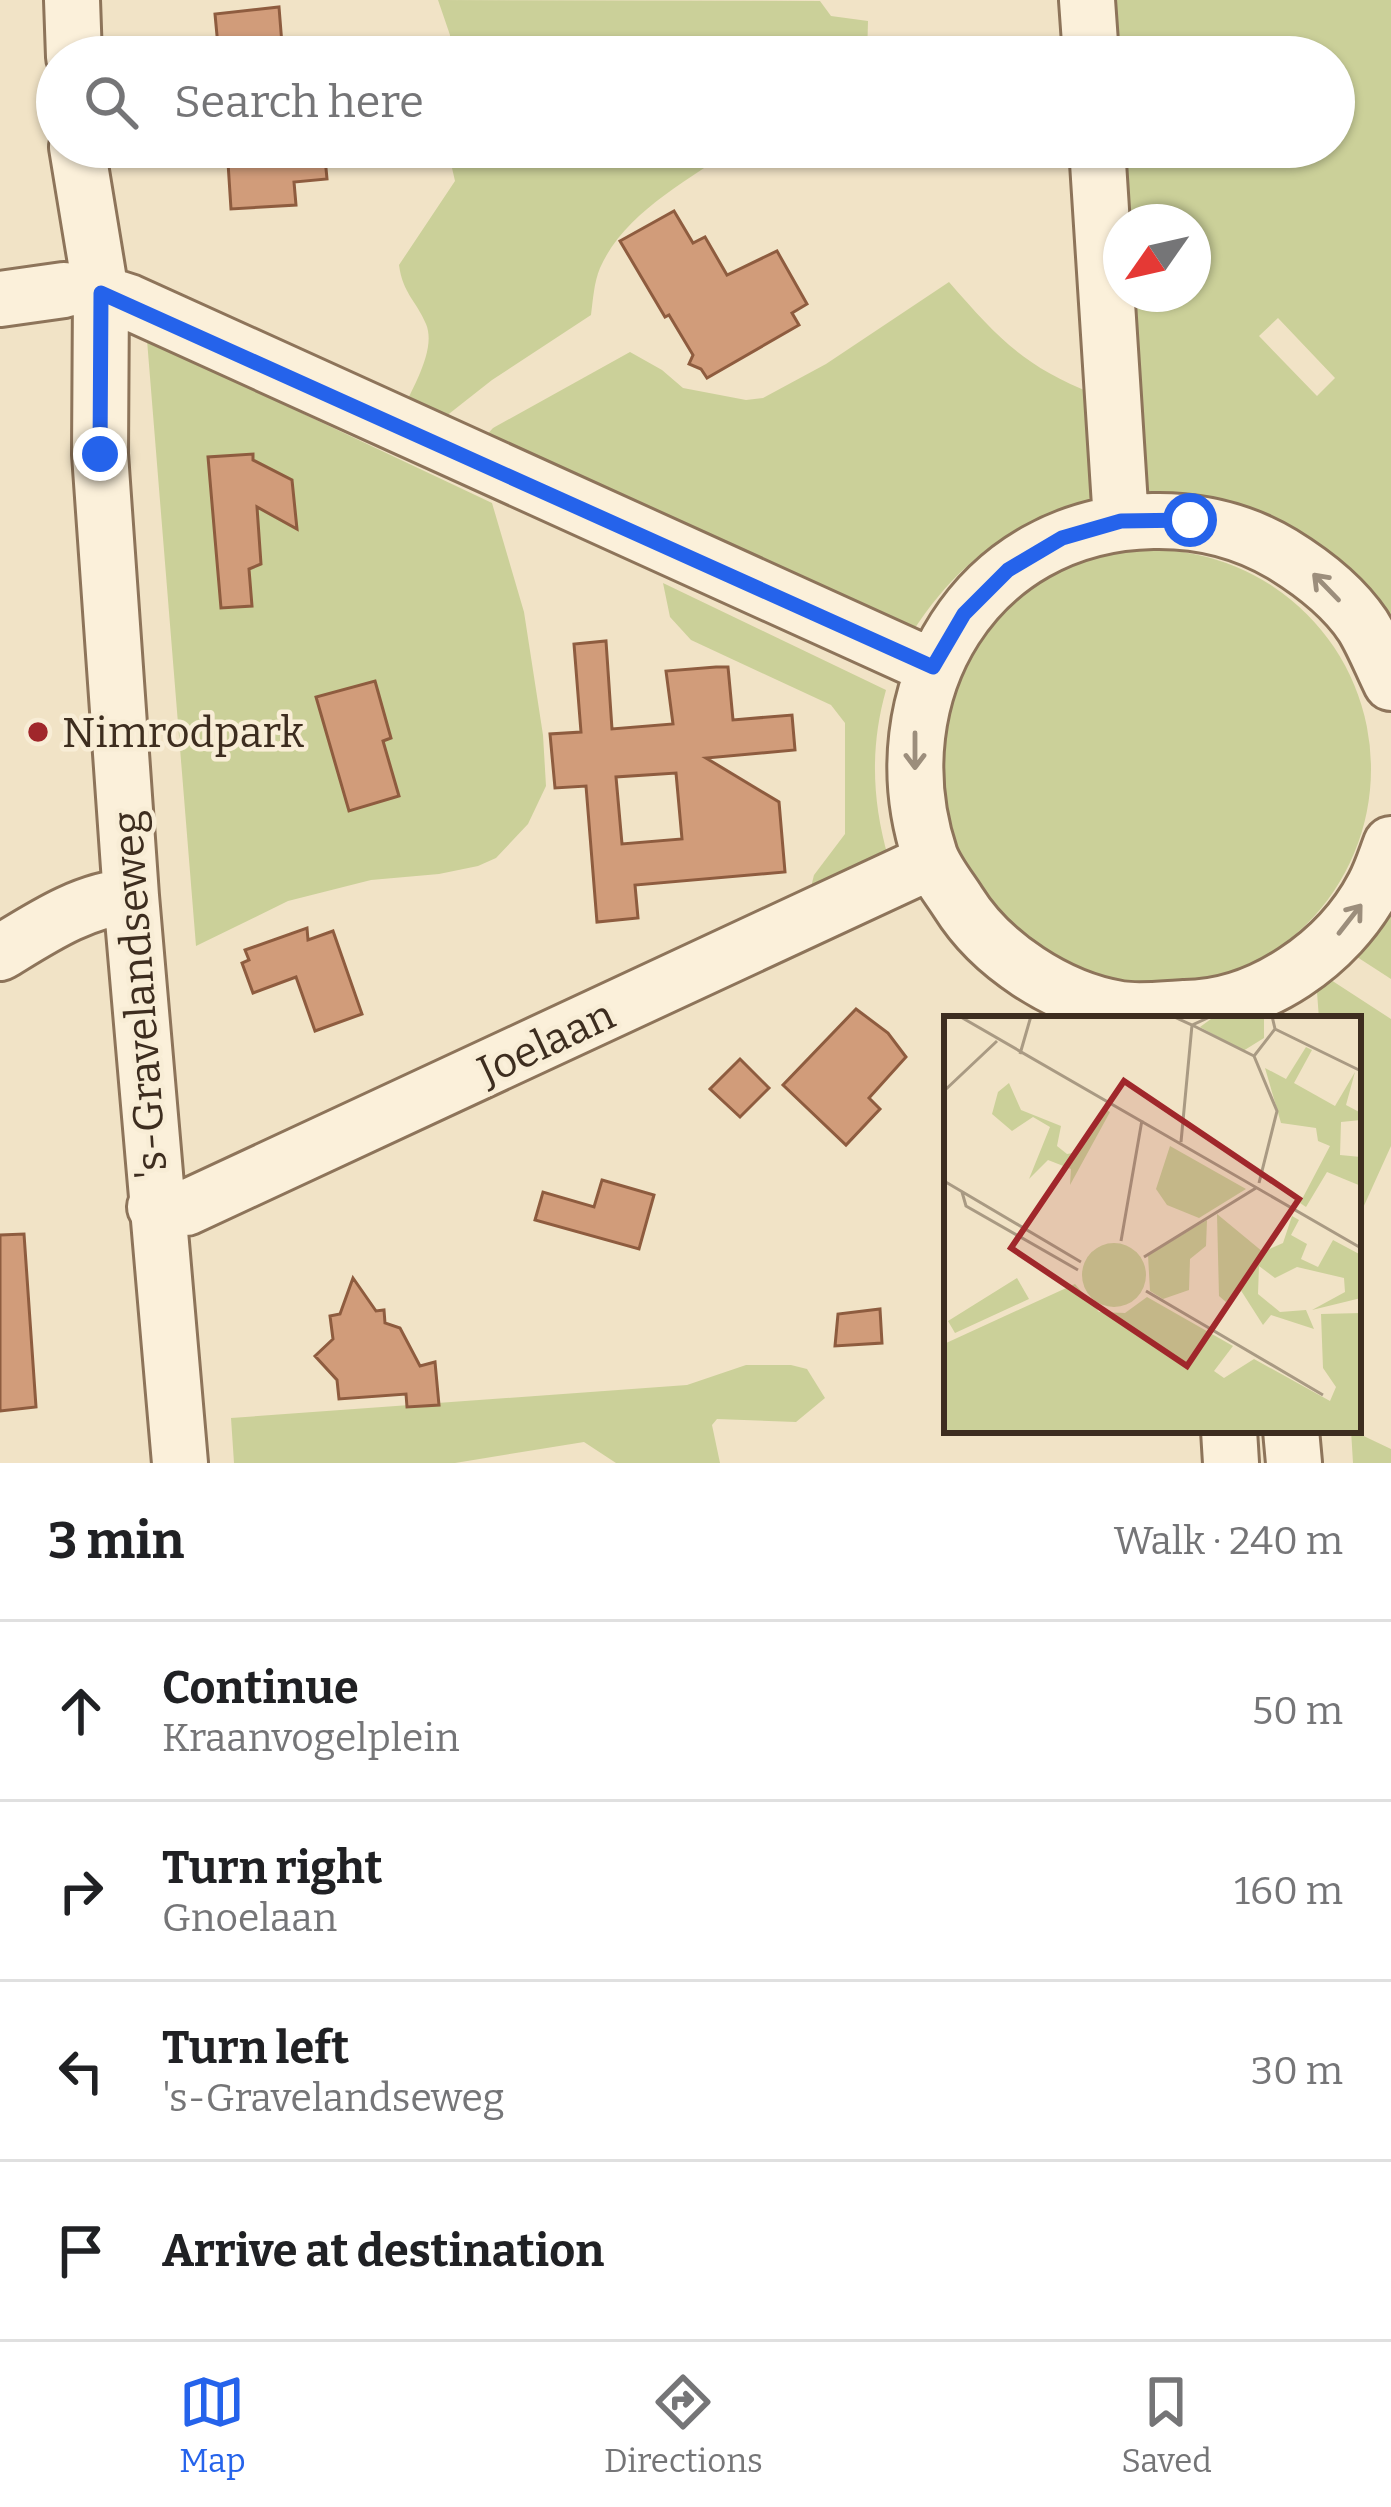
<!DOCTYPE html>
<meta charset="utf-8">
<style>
body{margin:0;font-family:Bitter,serif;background:#f6f6f6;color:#202124}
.compass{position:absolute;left:1103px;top:204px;width:108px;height:108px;border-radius:50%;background:#fff;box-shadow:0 3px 9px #0004;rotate:236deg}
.stop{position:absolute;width:36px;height:36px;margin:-27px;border:9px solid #2563eb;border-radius:50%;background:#fff}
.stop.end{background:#2563eb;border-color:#fff;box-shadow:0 3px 12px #0008}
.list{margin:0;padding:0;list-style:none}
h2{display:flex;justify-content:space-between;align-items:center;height:156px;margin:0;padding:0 48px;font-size:51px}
h2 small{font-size:39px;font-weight:400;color:#757577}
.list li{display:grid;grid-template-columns:78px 1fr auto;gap:36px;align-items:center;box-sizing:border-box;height:180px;padding:0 48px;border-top:3px solid #e0e0e0}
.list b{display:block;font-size:45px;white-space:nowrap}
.list p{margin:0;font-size:39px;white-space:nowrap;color:#757577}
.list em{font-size:39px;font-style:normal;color:#757577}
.icon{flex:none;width:66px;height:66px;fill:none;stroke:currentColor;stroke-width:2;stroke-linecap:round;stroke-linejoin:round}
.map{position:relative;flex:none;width:1391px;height:1463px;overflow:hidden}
.search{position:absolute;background:#fff;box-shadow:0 3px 9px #0004;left:36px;right:36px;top:36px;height:132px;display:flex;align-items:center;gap:30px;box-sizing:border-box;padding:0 42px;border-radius:66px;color:#757577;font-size:45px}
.sheet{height:876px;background:#fff}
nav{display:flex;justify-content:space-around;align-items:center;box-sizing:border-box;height:168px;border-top:3px solid #e0e0e0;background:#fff;font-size:33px;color:#757577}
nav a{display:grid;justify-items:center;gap:6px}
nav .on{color:#2563eb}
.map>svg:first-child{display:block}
.green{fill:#cbd099;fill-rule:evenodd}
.building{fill:#d19c7a;stroke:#8e5c3f;stroke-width:3;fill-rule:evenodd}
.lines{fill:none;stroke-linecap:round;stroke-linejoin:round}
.minor-casing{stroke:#8d745a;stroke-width:60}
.minor{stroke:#fbf0da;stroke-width:54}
.oneway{stroke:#9c8e7c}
.route{stroke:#2563eb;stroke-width:15}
.poi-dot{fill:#a0272b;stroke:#f8edd6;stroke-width:4.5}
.labels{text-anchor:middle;stroke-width:9;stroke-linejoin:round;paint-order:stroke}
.poi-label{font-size:42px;fill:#3d2d1f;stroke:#f8edd6;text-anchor:start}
.street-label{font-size:42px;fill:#3d2d1f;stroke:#f8edd6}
.inset-road{fill:none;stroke:#a99a83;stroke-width:3}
.view{fill:#a0272b;fill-opacity:0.15;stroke:#a0272b;stroke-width:6}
.inset-edge{fill:none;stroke:#3d2d1f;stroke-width:6}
</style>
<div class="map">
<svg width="1391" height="1463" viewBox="0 0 1391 1463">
<rect width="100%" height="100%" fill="#f1e3c6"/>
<path class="green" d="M 438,0 L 820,1 L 831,16 L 868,21 L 867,57 L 448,57 L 450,35 Z
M 1112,0 L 1391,0 L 1391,632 L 1200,498 L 1146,493 L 1132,294 L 1193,294 L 1193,222 L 1127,222 L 1122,147 L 1334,147 L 1334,57 L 1116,57 ZM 1278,318 L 1335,378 L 1317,396 L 1259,336 Z
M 434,147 L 735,147 C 689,180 624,213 600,268 C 594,282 593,300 591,315 L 492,380 L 431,428 L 401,414 C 411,390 437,350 426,324 C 416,300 403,294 399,265 L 455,181 L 452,168 Z
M 949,282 C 998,338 1023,366 1094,394 L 1102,497 C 1010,518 947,570 901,651 L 474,449 L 493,428 L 630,352 L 662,370 L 683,388 L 746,400 L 763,398 L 826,364 Z
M 147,340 L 492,503 L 524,612 L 543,735 L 546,786 L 528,824 L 496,858 L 478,866 L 439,874 L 371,880 L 288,901 L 196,946 Z
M933 769a219 219 0 1 1 438 0a219 219 0 1 1-438 0Z
M 663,583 L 886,690 C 870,747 872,800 888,857 L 809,895 L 814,875 L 845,834 L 845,723 L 831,705 L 691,640 L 670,617 Z
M 1391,907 L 1391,979 L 1354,955 Z
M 1331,980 L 1391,1019 L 1391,1146 L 1358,1219 L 1358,1019 L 1319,1019 L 1317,992 Z
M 746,1365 L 791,1365 L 807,1369 L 825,1398 L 796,1422 L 717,1419 L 712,1425 L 720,1463 L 616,1463 L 584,1442 L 455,1463 L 234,1463 L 231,1418 L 687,1385 Z
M 1351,1430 L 1391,1449 L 1391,1463 L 1353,1463 Z"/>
<path class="building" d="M 279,7 L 283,57 L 219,57 L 215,14 Z
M 227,147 L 324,147 L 327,179 L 294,182 L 296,205 L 231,209 Z
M 674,211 L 693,243 L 705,237 L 727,275 L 777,251 L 807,304 L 792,313 L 799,325 L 707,378 L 701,369 L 689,364 L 693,355 L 669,315 L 665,317 L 620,241 Z
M 253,454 L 253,460 L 292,480 L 297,529 L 257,507 L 261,564 L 249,569 L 252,606 L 221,608 L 208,457 Z
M 606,641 L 612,729 L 673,724 L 666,671 L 716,667 L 728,667 L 733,720 L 792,715 L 795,750 L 706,758 L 779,802 L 785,872 L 635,885 L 638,918 L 597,922 L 586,786 L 555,788 L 550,734 L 581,732 L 574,644 ZM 676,773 L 682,839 L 622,844 L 616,777 Z
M 375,681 L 391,738 L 383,741 L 399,796 L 349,811 L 316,697 Z
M 307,928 L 308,940 L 333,931 L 362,1014 L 315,1031 L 296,977 L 253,993 L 242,963 L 249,960 L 245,950 Z
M 856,1009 L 888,1033 L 906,1057 L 869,1098 L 880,1109 L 846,1145 L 783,1085 Z
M 740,1059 L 769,1088 L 740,1117 L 710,1089 Z
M 602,1180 L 654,1195 L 639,1249 L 535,1220 L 543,1192 L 594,1207 Z
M 24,1234 L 36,1407 L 0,1411 L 0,1235 Z
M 353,1278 L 376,1311 L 384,1310 L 385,1323 L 400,1328 L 420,1366 L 435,1362 L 439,1405 L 407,1407 L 406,1394 L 339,1399 L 337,1380 L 315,1356 L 333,1339 L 330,1316 L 340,1314 Z
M 880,1309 L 882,1343 L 835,1346 L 838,1314 Z"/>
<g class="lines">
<defs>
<path id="minor" d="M 72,0 L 74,57
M 1087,0 L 1091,57
M 77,147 L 101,293 L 100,454 L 131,896 L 180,1463
M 1097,147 L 1121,521
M 101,293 L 129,302 L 933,667
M 0,299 L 64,290
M 1391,683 C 1382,665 1374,644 1363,626 C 1343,596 1313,573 1282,554 C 1242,530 1199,520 1153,521 C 976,524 876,694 930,856 C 936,872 949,888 958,902 C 991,955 1058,999 1120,1009 C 1140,1012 1164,1009 1184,1008 C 1260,1008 1339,953 1374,886 C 1381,873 1386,857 1391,844
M 0,953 C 41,928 82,900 131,896
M 155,1207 L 186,1208 L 932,861
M 1229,1430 L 1231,1463
M 1291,1430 L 1294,1463"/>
</defs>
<use href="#minor" class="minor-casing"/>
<use href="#minor" class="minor"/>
</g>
<defs><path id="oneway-shaft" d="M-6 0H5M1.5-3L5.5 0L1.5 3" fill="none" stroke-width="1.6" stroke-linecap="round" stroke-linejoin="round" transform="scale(3)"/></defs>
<g class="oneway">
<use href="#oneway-shaft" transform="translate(1326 587) rotate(-134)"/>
<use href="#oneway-shaft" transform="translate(915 751) rotate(90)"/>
<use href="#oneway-shaft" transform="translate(1350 919) rotate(-52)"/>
</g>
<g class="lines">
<path class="route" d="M 100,454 L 101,293 L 933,667 L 964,614 L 1008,570 L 1062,538 L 1121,521 L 1190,520"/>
</g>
<circle class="poi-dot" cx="38" cy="732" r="12"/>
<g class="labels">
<g class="poi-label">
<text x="62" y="747">Nimrodpark</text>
</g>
<g class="street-label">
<text transform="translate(139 995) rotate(-94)" y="15">'s-Gravelandseweg</text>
<text transform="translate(546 1042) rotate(-25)" y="15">Joelaan</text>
</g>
</g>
<g transform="translate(944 1016)">
<rect width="417" height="417" fill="#f1e3c6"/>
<path d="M 271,0 L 320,0 L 320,22 L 299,35 L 256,11 ZM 362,31 L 368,34 L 350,67 L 391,90 L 411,56 L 402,89 L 417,97 L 417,104 L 397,106 L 396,139 L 417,141 L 417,170 L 383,156 L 362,191 L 356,187 L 386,130 L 374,125 L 372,112 L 337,107 L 321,52 L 342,63 ZM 65,67 L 77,94 L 117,110 L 113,130 L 123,138 L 135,136 L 159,92 L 166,96 L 126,169 L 127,153 L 104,144 L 85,163 L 106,111 L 89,101 L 68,115 L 48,98 L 54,76 ZM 226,130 L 302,173 L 255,202 L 223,189 L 212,173 ZM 273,198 L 319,236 L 339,227 L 348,200 L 355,204 L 347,219 L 363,228 L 357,243 L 374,251 L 389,224 L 417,239 L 417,282 L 368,294 L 401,276 L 400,262 L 353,251 L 331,262 L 315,250 L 314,278 L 336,296 L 362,294 L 370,313 L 327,299 L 319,309 L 296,273 L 282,286 L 275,280 ZM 263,204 L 262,230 L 246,243 L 245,274 L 219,283 L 206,275 L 204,239 ZM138 259a32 32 0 1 1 64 0a32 32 0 1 1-64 0ZM 73,262 L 85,283 L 11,317 L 4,305 ZM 131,268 L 155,296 L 181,297 L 203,281 L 289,330 L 270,355 L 280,362 L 310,343 L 386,385 L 392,371 L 379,352 L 377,298 L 417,297 L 417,417 L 0,417 L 0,328 Z" fill="#cbd099"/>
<path class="inset-road" d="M 15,0 L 417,232M 228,0 L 248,9 L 268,0M 331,13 L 417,55M 76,38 L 87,0M 0,75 L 53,25M 237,126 L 248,9 L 310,40M 0,165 L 137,246M 315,167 L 333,95 L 310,40 L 331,13 L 328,0M 18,176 L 22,190 L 134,254M 177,225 L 198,104M 200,241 L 312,172M 202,275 L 379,379"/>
<path class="view" d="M 180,65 L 355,183 L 243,350 L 67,232 Z"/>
<rect width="417" height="417" class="inset-edge"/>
</g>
</svg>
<svg class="compass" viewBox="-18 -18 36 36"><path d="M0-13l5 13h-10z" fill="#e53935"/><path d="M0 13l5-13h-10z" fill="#757577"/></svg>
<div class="stop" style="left:1190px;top:520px"></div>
<div class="stop end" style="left:100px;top:454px"></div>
<div class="search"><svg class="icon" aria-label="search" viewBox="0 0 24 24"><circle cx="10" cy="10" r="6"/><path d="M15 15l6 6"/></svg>Search here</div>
</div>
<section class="sheet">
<h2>3 min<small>Walk · 240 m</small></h2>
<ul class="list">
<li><svg class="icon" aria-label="ahead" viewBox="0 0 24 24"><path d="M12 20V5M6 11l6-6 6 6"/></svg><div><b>Continue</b><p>Kraanvogelplein</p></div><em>50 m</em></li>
<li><svg class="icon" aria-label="right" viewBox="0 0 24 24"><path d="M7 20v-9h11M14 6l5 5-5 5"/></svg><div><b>Turn right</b><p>Gnoelaan</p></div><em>160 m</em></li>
<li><svg class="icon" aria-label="left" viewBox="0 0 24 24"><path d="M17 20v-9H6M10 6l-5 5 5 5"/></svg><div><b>Turn left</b><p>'s-Gravelandseweg</p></div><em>30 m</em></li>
<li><svg class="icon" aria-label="arrive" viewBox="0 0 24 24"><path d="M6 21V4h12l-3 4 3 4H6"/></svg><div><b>Arrive at destination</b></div></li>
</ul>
</section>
<nav>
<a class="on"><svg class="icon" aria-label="map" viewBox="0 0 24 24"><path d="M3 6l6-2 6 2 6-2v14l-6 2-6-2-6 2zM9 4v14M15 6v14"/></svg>Map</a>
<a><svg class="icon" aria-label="directions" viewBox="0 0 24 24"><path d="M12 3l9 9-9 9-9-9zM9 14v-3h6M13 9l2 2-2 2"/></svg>Directions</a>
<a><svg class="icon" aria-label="saved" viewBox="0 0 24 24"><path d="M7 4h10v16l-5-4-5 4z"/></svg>Saved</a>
</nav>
